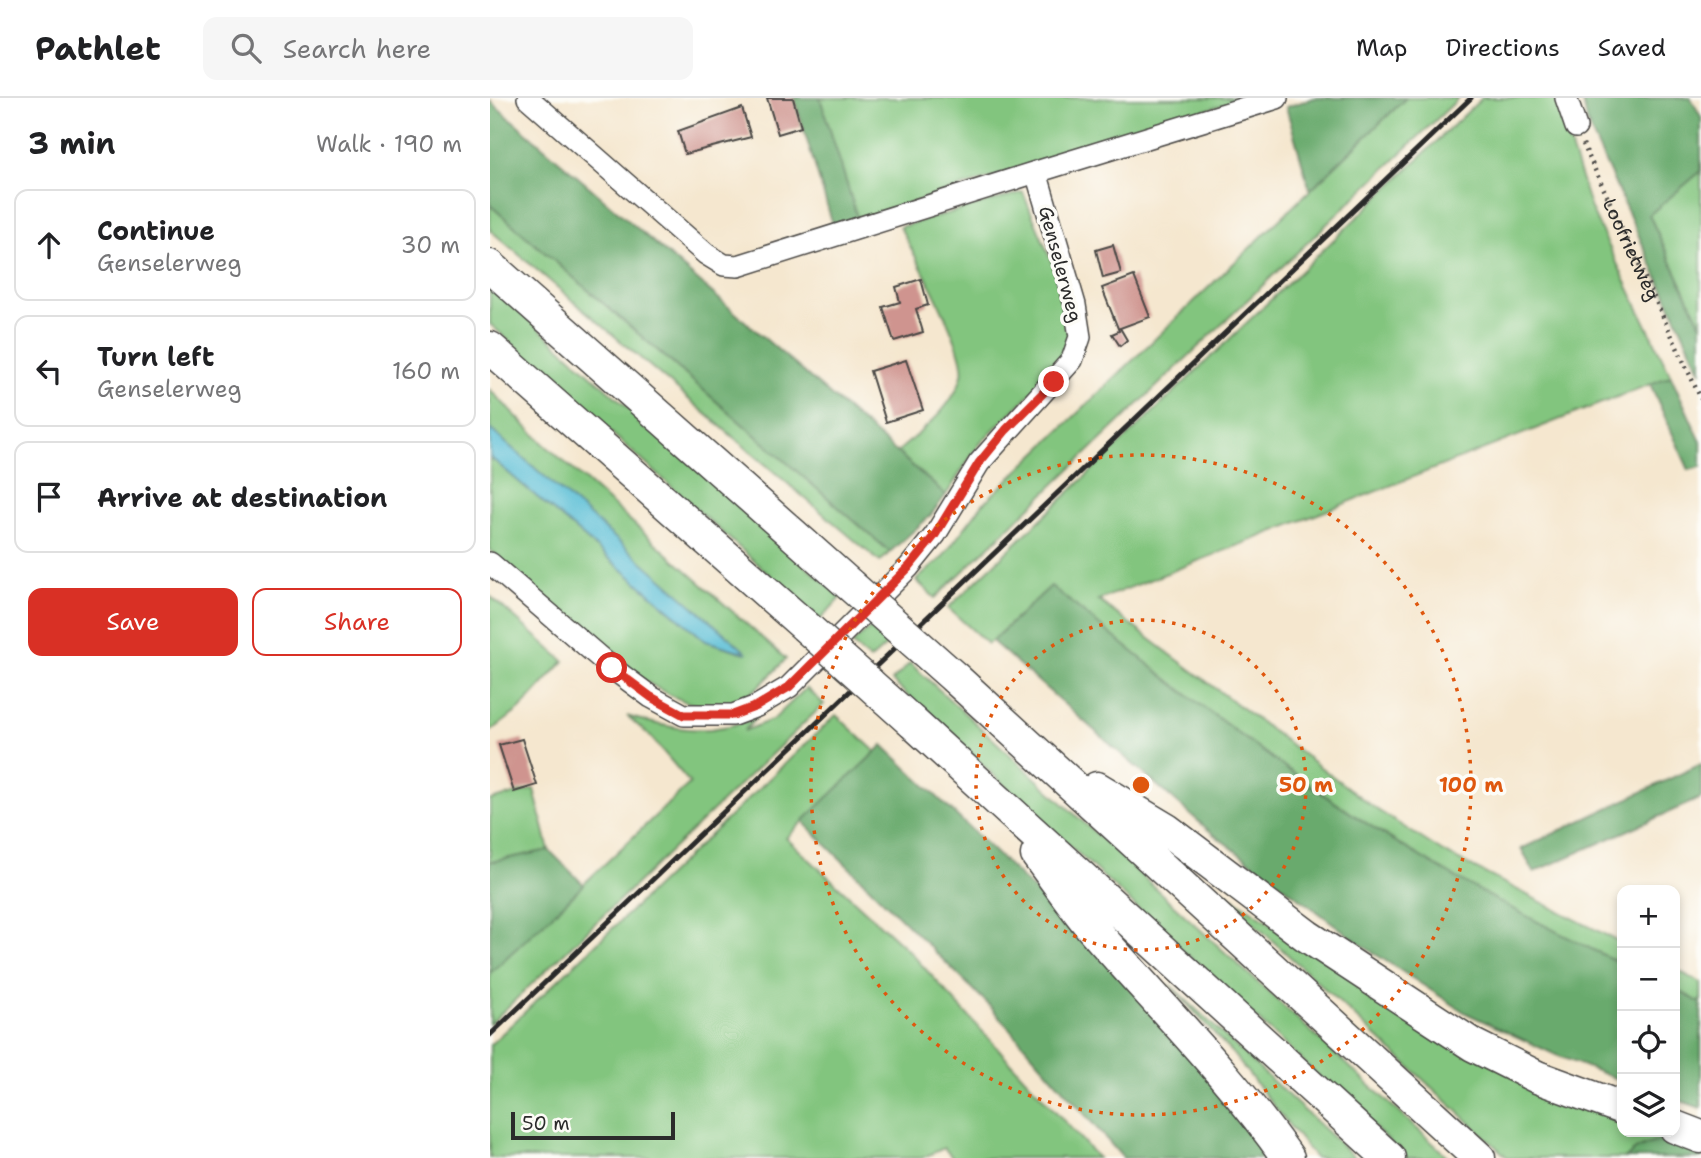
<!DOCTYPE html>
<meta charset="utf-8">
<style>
body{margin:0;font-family:"Shantell Sans",sans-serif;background:#f6f6f6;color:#202124}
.controls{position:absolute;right:21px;bottom:21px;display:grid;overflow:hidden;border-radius:14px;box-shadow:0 4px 10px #0003}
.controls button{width:63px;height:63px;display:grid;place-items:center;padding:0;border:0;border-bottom:2px solid #e0e0e0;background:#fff;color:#202124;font:35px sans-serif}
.scale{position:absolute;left:21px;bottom:18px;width:164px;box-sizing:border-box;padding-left:7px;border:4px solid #2b2b2b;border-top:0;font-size:19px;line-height:24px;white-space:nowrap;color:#2b2b2b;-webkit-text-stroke:5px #fdfcf7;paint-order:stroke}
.stop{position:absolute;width:21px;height:21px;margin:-16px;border:5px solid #d93025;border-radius:50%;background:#fff}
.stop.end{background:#d93025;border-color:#fff;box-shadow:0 2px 7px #0008}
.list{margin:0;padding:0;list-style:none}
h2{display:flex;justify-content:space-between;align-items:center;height:91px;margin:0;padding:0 28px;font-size:30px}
h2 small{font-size:23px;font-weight:400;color:#757577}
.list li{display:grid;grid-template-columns:46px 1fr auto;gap:21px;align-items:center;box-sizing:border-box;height:112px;margin:0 14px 14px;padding:0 14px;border:2px solid #e0e0e0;border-radius:14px}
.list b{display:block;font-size:26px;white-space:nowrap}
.list p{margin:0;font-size:23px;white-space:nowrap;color:#757577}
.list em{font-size:23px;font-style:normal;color:#757577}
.actions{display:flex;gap:14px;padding:21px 28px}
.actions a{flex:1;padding:16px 0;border:2px solid #d93025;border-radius:14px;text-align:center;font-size:24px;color:#d93025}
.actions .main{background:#d93025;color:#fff}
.icon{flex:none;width:38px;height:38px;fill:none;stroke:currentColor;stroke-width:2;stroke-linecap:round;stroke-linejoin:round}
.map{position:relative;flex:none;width:1211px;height:1060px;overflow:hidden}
header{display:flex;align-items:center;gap:42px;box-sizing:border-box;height:98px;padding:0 35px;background:#fff;border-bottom:2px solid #e0e0e0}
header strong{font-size:33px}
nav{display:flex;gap:38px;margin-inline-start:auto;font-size:24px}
.search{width:490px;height:63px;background:#f6f6f6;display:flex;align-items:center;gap:18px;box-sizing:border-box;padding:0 24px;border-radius:14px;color:#757577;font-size:26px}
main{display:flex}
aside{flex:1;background:#fff}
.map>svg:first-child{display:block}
.green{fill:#82c57e;stroke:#567854;stroke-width:2}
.forest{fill:#69aa6d;stroke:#4a6a4c;stroke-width:2}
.water{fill:#58bed6;stroke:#427480;stroke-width:2}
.building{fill:#cf948f}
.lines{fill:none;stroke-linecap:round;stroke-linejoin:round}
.minor-casing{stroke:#494744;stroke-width:24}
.highway-casing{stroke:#494744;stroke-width:35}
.path{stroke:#494744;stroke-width:4.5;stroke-dasharray:2 5;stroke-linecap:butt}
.minor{stroke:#fff;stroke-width:21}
.highway{stroke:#fff;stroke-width:32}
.rail{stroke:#2b2b2b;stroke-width:5}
.highway-bridge-casing{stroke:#494744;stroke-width:35;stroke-linecap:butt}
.highway-bridge{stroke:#fff;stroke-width:32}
.route{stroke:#d93025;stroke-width:9}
.ring{fill:none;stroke:#df570e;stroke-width:3.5;stroke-dasharray:3.5 7}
.labels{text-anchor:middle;stroke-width:7;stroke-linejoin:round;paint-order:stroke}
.street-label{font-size:19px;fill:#2b2b2b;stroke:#fdfcf7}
.centre{fill:#df570e;stroke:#fdfcf7;stroke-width:3.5}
.ring-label{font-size:21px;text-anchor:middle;font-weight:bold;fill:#df570e;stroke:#fdfcf7;stroke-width:7;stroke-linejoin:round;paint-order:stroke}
</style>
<header>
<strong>Pathlet</strong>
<div class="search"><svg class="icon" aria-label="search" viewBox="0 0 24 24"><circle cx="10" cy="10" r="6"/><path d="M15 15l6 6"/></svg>Search here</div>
<nav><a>Map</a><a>Directions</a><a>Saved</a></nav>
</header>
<main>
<aside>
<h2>3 min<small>Walk · 190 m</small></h2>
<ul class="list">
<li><svg class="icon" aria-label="ahead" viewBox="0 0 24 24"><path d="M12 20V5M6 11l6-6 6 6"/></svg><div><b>Continue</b><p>Genselerweg</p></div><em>30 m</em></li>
<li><svg class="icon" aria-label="left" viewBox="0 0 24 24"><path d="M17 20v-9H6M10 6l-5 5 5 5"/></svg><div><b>Turn left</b><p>Genselerweg</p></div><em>160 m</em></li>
<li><svg class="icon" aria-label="arrive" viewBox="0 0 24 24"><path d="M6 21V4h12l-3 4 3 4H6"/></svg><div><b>Arrive at destination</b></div></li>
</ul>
<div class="actions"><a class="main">Save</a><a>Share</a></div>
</aside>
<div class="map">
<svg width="1211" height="1060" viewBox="0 0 1211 1060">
<rect width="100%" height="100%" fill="#fdfcf7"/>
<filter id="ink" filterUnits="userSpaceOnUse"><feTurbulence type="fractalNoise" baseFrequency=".0143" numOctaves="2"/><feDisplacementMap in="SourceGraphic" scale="14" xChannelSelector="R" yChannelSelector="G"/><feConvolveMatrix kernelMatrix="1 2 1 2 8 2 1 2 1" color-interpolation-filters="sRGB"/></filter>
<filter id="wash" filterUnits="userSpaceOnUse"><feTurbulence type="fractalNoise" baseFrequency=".00686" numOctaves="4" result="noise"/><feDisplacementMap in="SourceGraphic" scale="28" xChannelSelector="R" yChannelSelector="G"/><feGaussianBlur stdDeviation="1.57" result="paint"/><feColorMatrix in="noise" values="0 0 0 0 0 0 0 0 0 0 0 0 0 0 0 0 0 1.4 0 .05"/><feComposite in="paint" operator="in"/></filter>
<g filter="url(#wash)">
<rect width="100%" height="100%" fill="#f5e7cf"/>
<path class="green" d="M 330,0 L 753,0 L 368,122 Z
M 916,0 L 969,0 L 445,500 L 426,482 L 451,461 L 493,406 Z
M 992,0 L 1065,0 L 1101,111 L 1181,278 L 608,502 L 886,711 L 953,754 L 1132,845 L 1132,866 C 1034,819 935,766 845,704 C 746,637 653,563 561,488 L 498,546 L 458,510 Z
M 1211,73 L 1211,227 L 1159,117 Z
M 533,94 C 545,127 586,210 580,242 C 575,272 510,321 489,347 C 477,363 467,381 456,397 L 407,354 C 431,333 464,310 472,277 C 478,252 423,155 410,129 Z
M 0,107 L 400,454 L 390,464 L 0,132 Z
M 0,187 L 351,499 L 330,522 L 0,226 Z
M 0,292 L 53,345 L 296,561 C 277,581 256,606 227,609 C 165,615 46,493 0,452 L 0,359 L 216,543 L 255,555 L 0,331 Z
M 0,498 L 74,563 L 30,611 L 0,634 Z
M 380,530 L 398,546 L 380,562 L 362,546 Z
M 420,565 L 959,1060 L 917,1060 L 402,583 Z
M 316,590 L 334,606 L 0,926 L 0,875 L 200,685 L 159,637 L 137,618 C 184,632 220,639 267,619 L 254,633 L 284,621 Z
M 346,617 L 386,654 L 296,740 L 420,854 L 608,1060 L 463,1060 L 454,1050 L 432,1060 L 0,1060 L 0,947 Z
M 44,691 L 59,752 L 0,764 L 0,702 Z
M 719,784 L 860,878 L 1132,1017 L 1132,1034 L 1178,1034 L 1194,1040 C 1173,1042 1151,1044 1136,1060 L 1018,1060 Z
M 1185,871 L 1211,885 L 1211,905 L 1185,891 Z
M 679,886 L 865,1060 L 825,1060 L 742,955 Z"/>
<path class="forest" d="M 304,0 L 330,0 L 368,122 L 344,130 Z
M 824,0 L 916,0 L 820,92 L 796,9 Z
M 1092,0 L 1201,0 L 1211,19 L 1211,73 L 1159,117 L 1211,227 L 1211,274 L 1098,27 Z
M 0,3 L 456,397 L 440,418 L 400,454 L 0,107 Z
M 1181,278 L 1211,344 L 1211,369 L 1199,372 L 1160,286 Z
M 561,488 C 653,563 746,637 844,704 C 935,766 1034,819 1132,866 L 1132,983 L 1066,957 L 976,915 L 876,850 L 723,736 L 502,543 Z
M 393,647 L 565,812 L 657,907 L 787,1060 L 633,1060 L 498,906 L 316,727 L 314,722 Z
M 1211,666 L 1211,700 L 1044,774 L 1031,751 Z
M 59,752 L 94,787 L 0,875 L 0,764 Z
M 1185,891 L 1211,905 L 1211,1010 L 1185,1001 Z
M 1194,1040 L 1211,1046 L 1211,1060 L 1136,1060 C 1151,1044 1173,1042 1194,1040 Z"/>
<path class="water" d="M 0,331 L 257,555 L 216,543 L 0,359 Z"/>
<g id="blocks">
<path class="building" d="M 277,0 L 303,0 L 311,29 L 288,36 Z
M 252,10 L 261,39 L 195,56 L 188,33 Z
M 623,147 L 631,175 L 613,180 L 606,152 Z
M 644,178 L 660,219 L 630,230 L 637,242 L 630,248 L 622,236 L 629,233 L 612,190 Z
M 431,181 L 438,207 L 426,211 L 433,234 L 404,243 L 393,209 L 410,204 L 406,189 Z
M 416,262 L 433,312 L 396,324 L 380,273 Z
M 32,641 L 47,687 L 24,694 L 9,647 Z"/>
</g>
</g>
<g filter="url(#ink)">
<use href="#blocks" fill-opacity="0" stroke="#494744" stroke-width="2"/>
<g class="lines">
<defs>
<path id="minor" d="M 38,0 L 216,156 L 234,167 L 248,168 L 546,74
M 1076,0 L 1086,29
M 0,465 L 122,570 L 161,599 L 194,617 L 243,617 L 267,608 L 299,589 L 419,469 L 445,437 L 489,365 L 582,262 L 590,239 L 585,207 L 546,74 L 787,0"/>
<path id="highway" d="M 0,168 L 360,487
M 0,250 L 315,528
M 465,580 L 989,1060
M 421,623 L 899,1060
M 607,690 L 677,732 L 817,838 L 983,947 L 1047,979 L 1132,1010
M 547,757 C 565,781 582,806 601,829 C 668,906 740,977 798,1060
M 1185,1029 L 1211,1039"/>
</defs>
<use href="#minor" class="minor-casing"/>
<use href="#highway" class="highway-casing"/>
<path class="path" id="s1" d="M 1093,46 L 1211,301"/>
<use href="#minor" class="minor"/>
<use href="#highway" class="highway"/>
<path class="rail" d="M 0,937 L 981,0"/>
<defs>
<path id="highway-bridge" d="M 360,487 L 465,580
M 315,528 L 421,623"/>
</defs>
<use href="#highway-bridge" class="highway-bridge-casing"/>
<use href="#highway-bridge" class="highway-bridge"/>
</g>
</g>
<g class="lines" filter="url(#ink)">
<path class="route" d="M 122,570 L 161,599 L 194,617 L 243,617 L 267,608 L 299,589 L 419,469 L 445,437 L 489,365 L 516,332 L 564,284"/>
</g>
<g class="ring">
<circle cx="651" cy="687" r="165"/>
<circle cx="651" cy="687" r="330"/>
</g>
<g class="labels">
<g class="street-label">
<text dy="7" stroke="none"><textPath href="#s1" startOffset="116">Loofrietweg</textPath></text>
<text transform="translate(571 166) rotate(75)" y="7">Genselerweg</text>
</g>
</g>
<circle cx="651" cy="687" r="10" class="centre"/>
<g class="ring-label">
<text x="816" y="694">50 m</text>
<text x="981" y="694">100 m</text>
</g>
</svg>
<div class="controls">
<button>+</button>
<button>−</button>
<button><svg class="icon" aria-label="locate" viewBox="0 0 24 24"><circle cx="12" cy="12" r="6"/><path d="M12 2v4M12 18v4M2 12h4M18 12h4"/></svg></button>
<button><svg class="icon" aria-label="layers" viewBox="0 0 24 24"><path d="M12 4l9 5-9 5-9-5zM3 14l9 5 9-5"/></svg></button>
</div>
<div class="scale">50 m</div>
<div class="stop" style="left:122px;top:570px"></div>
<div class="stop end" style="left:564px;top:284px"></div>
</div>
</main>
